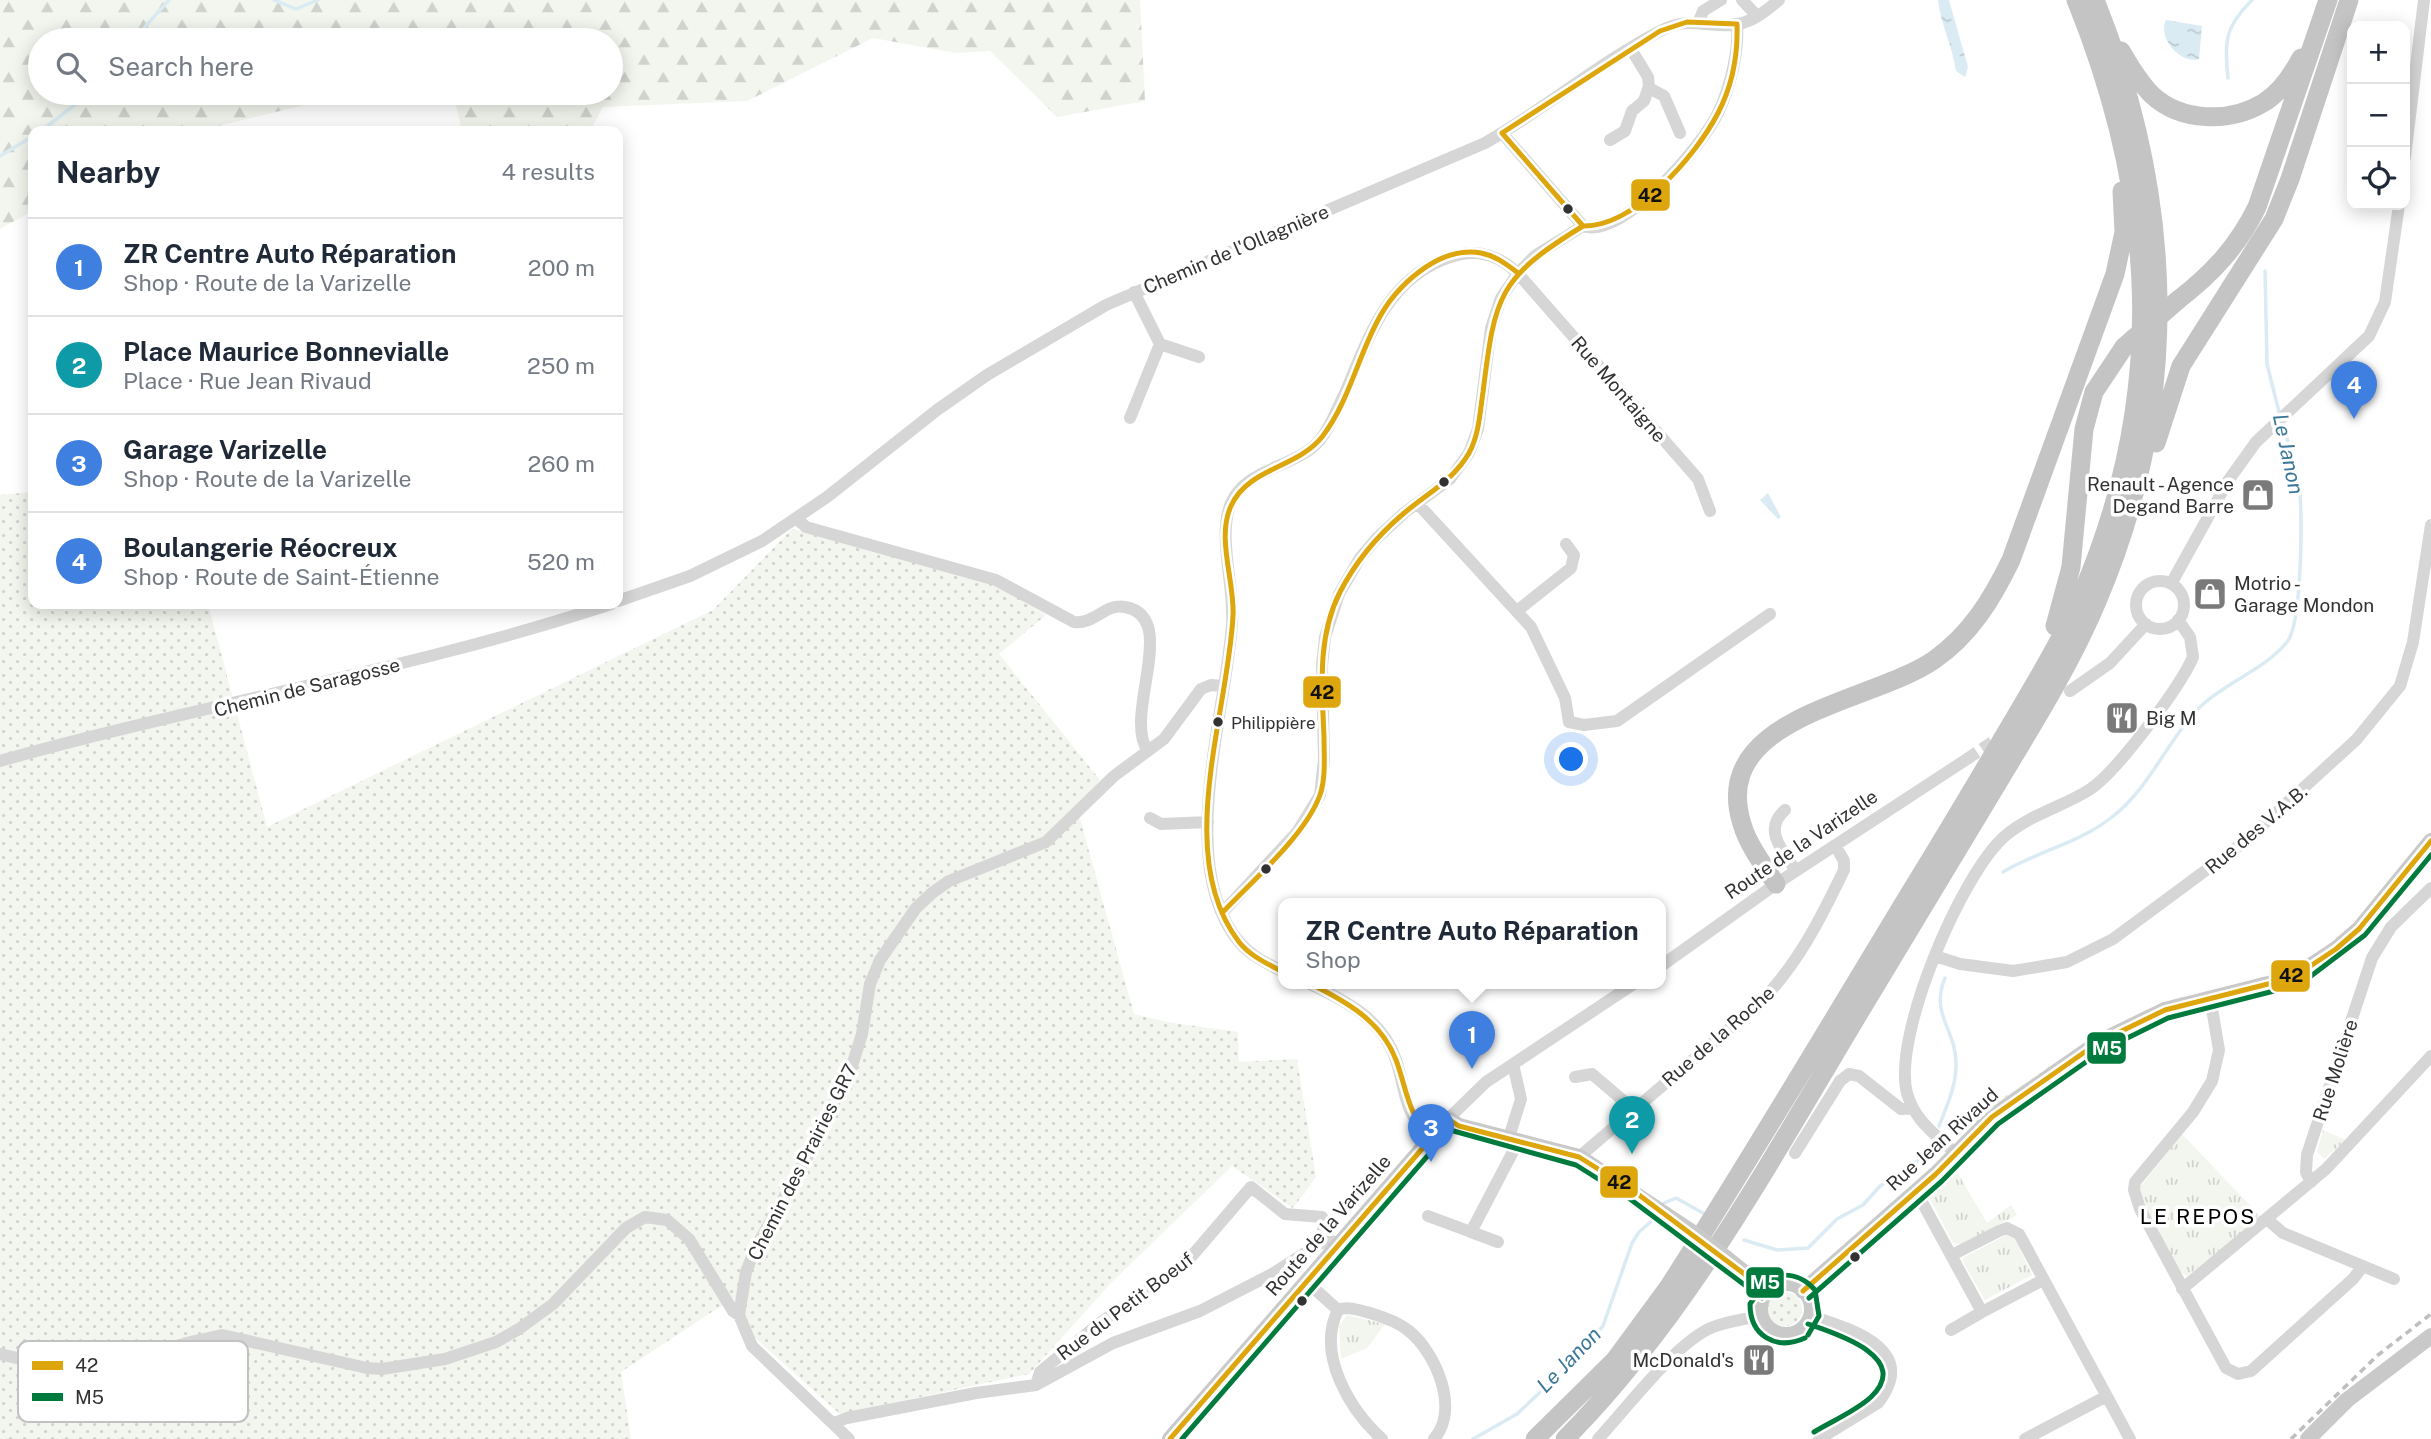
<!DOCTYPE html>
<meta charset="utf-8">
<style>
body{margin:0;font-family:"Public Sans",sans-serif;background:#f2f2f3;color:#1f2937}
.controls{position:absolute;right:21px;top:21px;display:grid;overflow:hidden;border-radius:14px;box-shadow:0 4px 18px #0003}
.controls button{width:63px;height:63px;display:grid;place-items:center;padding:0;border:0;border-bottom:2px solid #e0e1e3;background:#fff;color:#1f2937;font:35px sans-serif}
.you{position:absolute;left:1572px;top:760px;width:24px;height:24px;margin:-18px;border:5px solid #fff;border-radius:50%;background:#1a73e8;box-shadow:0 0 0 10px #1a73e833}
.badge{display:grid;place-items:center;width:46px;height:46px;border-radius:50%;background:#7a7a7a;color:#fff;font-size:23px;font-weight:700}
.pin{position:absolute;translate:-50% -58px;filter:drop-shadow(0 2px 4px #0008)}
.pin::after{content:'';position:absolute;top:37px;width:24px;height:21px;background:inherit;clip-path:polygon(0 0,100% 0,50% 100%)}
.popup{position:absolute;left:1278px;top:898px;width:388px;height:91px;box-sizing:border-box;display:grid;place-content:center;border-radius:14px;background:#fff;filter:drop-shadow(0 2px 5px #0005);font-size:23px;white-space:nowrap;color:#747a83}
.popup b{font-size:26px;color:#1f2937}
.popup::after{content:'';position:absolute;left:50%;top:100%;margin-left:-14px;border:14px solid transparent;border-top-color:#fff}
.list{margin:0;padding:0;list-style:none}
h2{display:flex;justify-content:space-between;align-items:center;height:91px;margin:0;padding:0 28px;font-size:30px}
h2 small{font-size:23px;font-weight:400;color:#747a83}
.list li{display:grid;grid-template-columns:46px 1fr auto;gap:21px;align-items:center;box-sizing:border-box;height:98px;padding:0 28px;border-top:2px solid #e0e1e3}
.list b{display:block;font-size:26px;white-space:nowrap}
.list p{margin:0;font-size:23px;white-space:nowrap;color:#747a83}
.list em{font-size:23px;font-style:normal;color:#747a83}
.icon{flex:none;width:38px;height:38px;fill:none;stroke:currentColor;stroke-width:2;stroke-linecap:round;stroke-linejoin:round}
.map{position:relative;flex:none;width:2431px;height:1439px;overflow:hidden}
.search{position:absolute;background:#fff;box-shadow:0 4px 18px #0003;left:28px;top:28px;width:595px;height:77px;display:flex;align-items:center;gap:18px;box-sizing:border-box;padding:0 24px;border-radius:38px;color:#747a83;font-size:26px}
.panel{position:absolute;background:#fff;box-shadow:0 4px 18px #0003;left:28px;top:126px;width:595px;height:483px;border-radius:14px}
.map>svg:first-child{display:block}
.grass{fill:url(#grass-dots)}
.forest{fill:url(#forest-firs)}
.park{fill:url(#park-tufts)}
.water{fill:url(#water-ripples)}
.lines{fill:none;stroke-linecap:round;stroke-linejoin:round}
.stream{stroke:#dbebf3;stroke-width:3.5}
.minor-tunnel{stroke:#d6d6d6;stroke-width:12;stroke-dasharray:12 6;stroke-linecap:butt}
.minor{stroke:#d6d6d6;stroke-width:12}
.major{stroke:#c9c9c9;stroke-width:16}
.highway{stroke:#c4c4c4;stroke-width:19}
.rail{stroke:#bebebe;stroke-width:3.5;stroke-dasharray:7 5;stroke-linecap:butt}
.major-bridge{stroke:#c9c9c9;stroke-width:16}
.highway-bridge{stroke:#c4c4c4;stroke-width:19}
.bus-1-casing{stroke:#fff;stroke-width:10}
.bus-2-casing{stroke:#fff;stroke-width:10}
.bus-1{stroke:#dda60c;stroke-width:5}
.bus-2{stroke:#007b3d;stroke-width:5}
.bus-dot{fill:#323232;stroke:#fff;stroke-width:2.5}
.labels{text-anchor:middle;stroke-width:7;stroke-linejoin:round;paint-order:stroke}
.bus-label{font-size:17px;fill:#323232;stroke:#fff;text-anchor:start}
.street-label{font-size:19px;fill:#323232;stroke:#fff}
.poi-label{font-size:19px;fill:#323232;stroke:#fff;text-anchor:end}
.water-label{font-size:21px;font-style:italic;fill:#3b7898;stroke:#fff}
.neighbourhood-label{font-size:21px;letter-spacing:2px;fill:#000;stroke:#fff}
.key{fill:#fff;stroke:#c2c2c2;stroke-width:2}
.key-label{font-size:19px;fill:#323232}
.line-badge{stroke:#fff;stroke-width:2.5}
.badge-label{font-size:19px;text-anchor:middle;font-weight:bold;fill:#fff}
.pale-badge-label{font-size:19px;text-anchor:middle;font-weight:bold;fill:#111}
</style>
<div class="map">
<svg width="2431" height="1439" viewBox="0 0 2431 1439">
<defs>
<pattern id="grass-dots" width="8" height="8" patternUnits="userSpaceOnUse" patternTransform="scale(1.75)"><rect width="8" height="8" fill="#f2f6ee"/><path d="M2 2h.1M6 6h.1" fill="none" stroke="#d0d3cd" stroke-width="1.8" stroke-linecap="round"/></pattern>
<pattern id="forest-firs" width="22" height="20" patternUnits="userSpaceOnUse" patternTransform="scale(1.75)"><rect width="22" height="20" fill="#f2f6ee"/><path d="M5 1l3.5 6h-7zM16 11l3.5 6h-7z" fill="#d0d3cd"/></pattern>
<pattern id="park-tufts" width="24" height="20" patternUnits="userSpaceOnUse" patternTransform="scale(1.75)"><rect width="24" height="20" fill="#f2f6ee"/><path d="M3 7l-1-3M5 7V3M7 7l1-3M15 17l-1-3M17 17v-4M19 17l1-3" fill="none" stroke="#d0d3cd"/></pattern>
<pattern id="water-ripples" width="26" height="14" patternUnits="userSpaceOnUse" patternTransform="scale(1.75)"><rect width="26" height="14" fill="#dbebf3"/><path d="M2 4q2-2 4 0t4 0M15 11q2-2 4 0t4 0" fill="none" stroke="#bccad1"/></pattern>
</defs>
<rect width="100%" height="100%" fill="#fff"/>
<path class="grass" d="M 33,492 L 33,604 L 208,604 L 267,827 L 713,610 L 792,529 L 995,583 L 1046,615 L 999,654 L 1100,780 L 1077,808 L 1134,1014 L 1166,1022 L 1238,1032 L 1239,1062 L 1297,1059 L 1316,1177 L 1293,1208 L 1232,1166 L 1111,1283 L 1029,1374 L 840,1414 L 755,1338 L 733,1298 L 621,1372 L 631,1439 L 0,1439 L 0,495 Z
M 2186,995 L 1985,1114 L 1965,1132 L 1963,1131 C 1983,1110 2007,1095 2031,1079 C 2081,1045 2128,1013 2186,995 Z
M1768 1309a17 17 0 1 1 34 0a17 17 0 1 1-34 0Z"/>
<path class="forest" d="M 0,0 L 1140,0 L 1145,101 L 1057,117 L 990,51 L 956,53 L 873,38 L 747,101 L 603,107 L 590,131 L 462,131 L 453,93 L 611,93 L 611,40 L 40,40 L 40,93 L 354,93 L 198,131 L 33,131 L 33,211 L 0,229 Z"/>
<path class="park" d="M 2323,1130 L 2346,1140 L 2324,1159 L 2317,1152 Z
M 2182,1134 L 2261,1217 L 2187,1276 L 2180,1272 L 2141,1199 L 2140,1187 Z
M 1956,1170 L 1987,1223 L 2011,1205 L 2017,1215 L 1962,1244 L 1953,1243 L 1928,1195 Z
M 2006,1235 L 2013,1235 L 2032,1275 L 1985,1300 L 1963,1262 L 1963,1258 Z
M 1347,1315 L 1385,1324 L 1367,1348 L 1341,1359 L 1339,1326 Z"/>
<path class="water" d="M 1938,0 L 1949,0 L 1968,67 L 1965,77 L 1956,71 C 1952,44 1941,26 1938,0 Z
M 2166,20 L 2202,26 L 2199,59 C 2181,65 2157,38 2166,20 Z
M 1768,493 L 1781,517 L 1778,519 L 1760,500 Z"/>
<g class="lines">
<path class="stream" d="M 274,0 L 296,9 L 318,0
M 133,40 L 169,0
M 2228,78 C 2224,41 2225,27 2252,0
M 41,131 L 90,93
M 0,156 L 33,136
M 2265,271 L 2267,364 L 2280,416
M 2003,872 C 2038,851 2080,843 2112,817 C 2151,787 2168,738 2202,705 C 2228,681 2264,670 2287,642 C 2302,625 2303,511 2299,485 C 2296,464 2288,443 2282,423
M 1939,1126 C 1947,1106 1957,1084 1956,1062 C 1955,1028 1930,1014 1945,978
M 1664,1203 L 1676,1198 L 1703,1213
M 1744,1240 L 1777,1250 L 1808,1248 L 1837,1219 L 1863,1205 L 1880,1186 L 1911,1167 L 1932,1147
M 1473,1439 L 1517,1414 L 1574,1360 L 1603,1326 L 1632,1243 L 1639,1232 L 1654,1219"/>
<path class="minor-tunnel" d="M 1967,759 L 2000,737"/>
<path class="minor" d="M 1742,0 L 1757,16
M 1699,21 L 1703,11 L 1721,0
M 1649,88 L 1664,96 L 1680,133
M 1502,133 L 1583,226 C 1622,240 1703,145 1718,113 C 1730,88 1739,52 1737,24
M 1610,140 L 1625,131 L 1632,111 L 1644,101 L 1649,86 L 1648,77 L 1631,49
M 2405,157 L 2424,0
M 1134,292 L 1160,344 L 1199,357
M 1130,418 L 1160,344
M 1418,504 L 1531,627 L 1565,698 L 1569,722 L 1584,725 L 1617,721 L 1770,614
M 797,519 L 806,527 L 996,580 L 1074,622 C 1094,625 1105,603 1125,607 C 1181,617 1122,716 1148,751
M2136 605a24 24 0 1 1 48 0a24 24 0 1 1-48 0Z
M 2171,584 L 2228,481 L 2256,442 L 2369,336 L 2385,302 L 2399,205
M 618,601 L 690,576 L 762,541 L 827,497 L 937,410 L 987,375 L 1106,305 L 1485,143 C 1545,109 1599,63 1660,31 C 1693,14 1708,30 1738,24 C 1754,21 1767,10 1779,0
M 1517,611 L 1571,568 L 1574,555 L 1566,544
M 2070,691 L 2110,663 L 2146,624
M 0,761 C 202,704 411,670 611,604
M 1785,810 C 1762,830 1783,851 1796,871
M 1150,818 L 1161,824 L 1208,822
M 1222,913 L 1298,831 L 1320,795 L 1324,760 L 1322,665 L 1325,637 L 1339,594 L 1360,558 L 1376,539 L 1404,513 L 1450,479 L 1469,453 L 1478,429 L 1491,328 L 1501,298 L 1518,273 L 1536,255 L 1583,226
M 1935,956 L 1960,964 L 2013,971 L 2067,962 L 2113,939 L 2244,842 L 2356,740 L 2400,686 L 2413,642 L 2431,525
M 1661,966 L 1776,884 L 1967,759
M 1283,972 C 1267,963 1251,956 1240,943 C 1175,867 1226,714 1232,624 C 1235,587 1217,536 1231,503 C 1247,467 1296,468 1320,440 C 1331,426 1337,409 1345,393 C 1369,337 1387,278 1450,257 C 1478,247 1502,256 1521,277 L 1698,479 L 1710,511
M 1308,983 C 1344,1000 1382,1018 1396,1060 C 1407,1093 1402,1112 1431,1137
M 2210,997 L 2219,1050 L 2212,1081 L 2193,1112 L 2135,1182 L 2134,1190 L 2140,1209 L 2226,1368 L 2238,1374 L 2251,1371 L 2353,1279 L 2363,1266
M 1575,1077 L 1592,1074 L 1633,1109
M 1448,1119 L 1486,1082 L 1635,983
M 1511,1131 L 1521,1099 L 1513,1064
M 1795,1153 L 1840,1081 L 1849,1074 L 1859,1076 L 1901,1109 L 1913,1108
M 1956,1154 C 1936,1134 1915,1122 1907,1093 C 1892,1037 1961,874 2005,836 C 2029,815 2062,807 2089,790 C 2116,773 2180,687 2193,657 L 2190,637 L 2178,620
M 1579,1157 L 1758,1004 C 1796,968 1822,916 1844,870 L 1844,861 L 1835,845
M 2311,1182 L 2306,1172 L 2307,1155 L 2372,958 L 2391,927 L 2431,888
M 1916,1191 L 1982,1312 L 2043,1280
M 1428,1216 L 1471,1232 L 1519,1140
M 2268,1220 L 2283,1233 L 2394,1279
M 1471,1232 L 1498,1242
M 1952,1255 L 1999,1231 L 2007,1228 L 2019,1234 L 2130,1439
M 1307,1282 L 1338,1310
M 2182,1289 L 2326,1169 L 2431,1056
M 1338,1310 C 1348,1306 1359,1310 1370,1313 C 1384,1317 1398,1322 1409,1331 C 1436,1353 1460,1409 1434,1439
M 1338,1310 C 1316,1354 1350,1410 1382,1439
M 1811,1316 C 1850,1329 1920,1348 1878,1403 L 1819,1439
M 1951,1330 L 1982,1312
M 0,1354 L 97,1377 L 137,1366 L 186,1343 L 222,1335 L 367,1368 L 382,1369 L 445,1359 L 496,1342 L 519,1329 L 553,1304 L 626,1228 L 645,1217 L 667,1220 L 689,1239 L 733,1311 L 739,1315
M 1036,1385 L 1040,1372 L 1100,1323 L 1185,1264 L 1251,1187 L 1285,1214 L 1322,1217 L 1325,1223 L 1319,1244
M 834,1423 L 847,1418 L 976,1393 L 1036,1385 L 1113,1343 L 1200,1311 L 1272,1274 L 1319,1244 L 1332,1241 L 1339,1245
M 849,1439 L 752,1346 L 739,1315 L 746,1272 L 755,1249 L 812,1148 L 852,1066 L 862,1034 L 870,984 L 880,960 L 916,908 L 932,893 L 949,881 L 1046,842 L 1114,776 L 1164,739 L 1201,689 L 1211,685 L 1222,686
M 1598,1439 C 1626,1409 1677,1341 1713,1327 C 1728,1321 1745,1319 1760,1316
M 2025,1439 L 2105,1397"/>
<path class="major" d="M 1726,1258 L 1767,1291
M1760 1309a26 26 0 1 1 52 0a26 26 0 1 1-52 0Z
M 1803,1291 L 1936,1174 L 1992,1117 L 2099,1042 L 2165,1010 L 2276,982 L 2306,969 L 2336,949 L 2359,929 L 2431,841
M 1170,1439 L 1448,1119 L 1459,1126 L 1579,1157 L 1690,1231
M 2308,1439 L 2347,1400 L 2431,1336"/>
<path class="highway" d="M 2121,51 C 2129,65 2140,83 2152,95 C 2181,122 2230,123 2263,103 C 2280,93 2292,75 2301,58
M 2178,300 C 2212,274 2238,246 2257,207 L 2328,0
M 2156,443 L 2181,366 L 2274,219 L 2290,179 L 2349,0
M 2055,626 L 2071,567 L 2084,429 L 2094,392 L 2124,347
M 1776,884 C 1764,866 1748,845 1742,824 C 1708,716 1872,703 1934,660 C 1971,634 1992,599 2011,560 L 2115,274 L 2124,232 L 2122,191
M 1535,1439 L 1615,1360 L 1668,1288 C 1751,1158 1830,1025 1910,893 C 1945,836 1979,779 2013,721 C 2037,680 2062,639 2081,596 C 2168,395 2157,200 2076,0
M 1565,1439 C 1687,1316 1770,1161 1859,1013 C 1905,937 1951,861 1997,784 C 2033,724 2071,664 2098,599 C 2182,401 2175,198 2095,0"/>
<path class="rail" d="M 2291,1439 L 2378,1355 L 2431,1314"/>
<path class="major-bridge" d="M 1690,1231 L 1726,1258"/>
<path class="highway-bridge" d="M 2124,347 L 2178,300"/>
<defs>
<path id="bus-1" d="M 1502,133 L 1583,226 C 1634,227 1696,156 1718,113 C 1732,86 1738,54 1737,24
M 1502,133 L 1660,31 L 1687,22 L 1737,24
M 1222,913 C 1252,881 1305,836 1320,795 C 1326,778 1324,755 1324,737 C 1322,688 1317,637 1340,592 C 1356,561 1377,536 1403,514 C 1426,494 1453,481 1469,453 C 1479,435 1480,412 1483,392 C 1495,295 1498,278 1583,226
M 1283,972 C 1268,964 1250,956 1239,942 C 1173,856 1228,714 1233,616 C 1235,582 1216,538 1231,506 C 1248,468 1297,468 1322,437 C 1348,403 1357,360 1377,322 C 1394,288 1438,245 1481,253 C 1496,256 1506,264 1518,273
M 1309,983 C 1345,1001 1381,1020 1396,1060 C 1407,1089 1407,1114 1431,1137
M 1448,1119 L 1459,1126 L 1579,1157 L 1635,1192 L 1767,1291
M 1803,1291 L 1936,1174 L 1992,1117 L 2099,1042 L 2165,1010 L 2276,982 L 2306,969 L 2336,949 L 2359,929 L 2431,841
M 1170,1439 L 1448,1119"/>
<path id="bus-2" d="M 1809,1298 L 1942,1181 L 1998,1124 L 2103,1050 L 2168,1018 L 2278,990 L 2311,976 L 2365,935 L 2431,855
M 1808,1324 C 1834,1333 1913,1357 1871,1397 C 1856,1411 1832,1421 1814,1432
M 1805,1338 C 1776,1351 1750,1336 1750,1304 L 1768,1278 C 1787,1272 1802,1275 1815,1290 L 1819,1316 L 1808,1335
M 1182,1439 L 1450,1130 L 1576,1165 L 1630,1199 L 1762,1298"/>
</defs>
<use href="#bus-1" class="bus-1-casing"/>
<use href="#bus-2" class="bus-2-casing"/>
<use href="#bus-1" class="bus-1"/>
<use href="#bus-2" class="bus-2"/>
</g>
<defs>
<symbol id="shop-square" viewBox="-11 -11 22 22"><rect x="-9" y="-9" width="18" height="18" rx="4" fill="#7a7a7a" stroke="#fff"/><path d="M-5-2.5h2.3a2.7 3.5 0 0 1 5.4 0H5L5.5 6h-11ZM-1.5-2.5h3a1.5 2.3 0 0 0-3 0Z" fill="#fff"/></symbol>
<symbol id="restaurant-square" viewBox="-11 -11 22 22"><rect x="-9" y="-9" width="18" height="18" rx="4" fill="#7a7a7a" stroke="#fff"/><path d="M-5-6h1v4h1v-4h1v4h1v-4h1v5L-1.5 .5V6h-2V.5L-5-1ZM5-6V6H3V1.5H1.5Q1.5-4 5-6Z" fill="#fff"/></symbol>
</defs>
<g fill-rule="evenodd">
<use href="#shop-square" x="2239" y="476" width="38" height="38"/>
<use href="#shop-square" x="2191" y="575" width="38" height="38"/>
<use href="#restaurant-square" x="2103" y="699" width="38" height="38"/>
<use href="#restaurant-square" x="1740" y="1341" width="38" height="38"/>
</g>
<g class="bus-dot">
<circle cx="1568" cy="209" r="6"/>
<circle cx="1444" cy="482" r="6"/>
<circle cx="1218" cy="722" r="6"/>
<circle cx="1266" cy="869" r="6"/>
<circle cx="1855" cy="1257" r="6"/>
<circle cx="1302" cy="1301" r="6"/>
</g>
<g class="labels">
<g class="bus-label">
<text x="1231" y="729">Philippière</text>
</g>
<g class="street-label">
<text transform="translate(1236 249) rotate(-23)" y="7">Chemin de l'Ollagnière</text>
<text transform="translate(1619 389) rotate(49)" y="7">Rue Montaigne</text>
<text transform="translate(307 687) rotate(-14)" y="7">Chemin de Saragosse</text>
<text transform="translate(2256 829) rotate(-40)" y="7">Rue des V.A.B.</text>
<text transform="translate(1801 844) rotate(-34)" y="7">Route de la Varizelle</text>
<text transform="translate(1718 1036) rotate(-41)" y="7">Rue de la Roche</text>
<text transform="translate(2335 1070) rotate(-72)" y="7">Rue Molière</text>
<text transform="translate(1942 1139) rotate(-42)" y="7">Rue Jean Rivaud</text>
<text transform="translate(802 1162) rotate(-63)" y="7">Chemin des Prairies GR7</text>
<text transform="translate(1328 1225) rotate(-49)" y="7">Route de la Varizelle</text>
<text transform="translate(1125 1306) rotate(-37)" y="7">Rue du Petit Boeuf</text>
</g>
<g class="poi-label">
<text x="2234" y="491">Renault - Agence<tspan x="2234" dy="22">Degand Barre</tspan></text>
<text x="2234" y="590" text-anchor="start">Motrio -<tspan x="2234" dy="22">Garage Mondon</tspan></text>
<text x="2146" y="725" text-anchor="start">Big M</text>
<text x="1734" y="1367">McDonald's</text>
</g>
<g class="water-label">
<text transform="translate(2288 454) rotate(78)" y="7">Le Janon</text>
<text transform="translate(1569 1360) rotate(-46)" y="7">Le Janon</text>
</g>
<g class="neighbourhood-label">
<text x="2198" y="1224">LE REPOS</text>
</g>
</g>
<rect x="18" y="1341" width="230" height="81" rx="10" class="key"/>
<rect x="32" y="1361" width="31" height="9" fill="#dda60c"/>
<rect x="32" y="1393" width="31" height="8" fill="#007b3d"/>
<g class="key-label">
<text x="75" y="1372">42</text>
<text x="75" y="1404">M5</text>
</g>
<g class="line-badge">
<rect x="1630" y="178" width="41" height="34" rx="7" fill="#dda60c"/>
<rect x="1302" y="675" width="40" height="34" rx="7" fill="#dda60c"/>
<rect x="2270" y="959" width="41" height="34" rx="7" fill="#dda60c"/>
<rect x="2086" y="1031" width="41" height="34" rx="7" fill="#007b3d"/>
<rect x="1599" y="1165" width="40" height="34" rx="7" fill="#dda60c"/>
<rect x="1745" y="1266" width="40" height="33" rx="7" fill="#007b3d"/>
</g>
<g class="badge-label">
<text x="2107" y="1055">M5</text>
<text x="1765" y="1289">M5</text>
</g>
<g class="pale-badge-label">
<text x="1650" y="202">42</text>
<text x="1322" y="699">42</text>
<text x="2291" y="982">42</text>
<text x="1619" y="1189">42</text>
</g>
</svg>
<div class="controls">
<button>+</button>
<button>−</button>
<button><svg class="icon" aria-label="locate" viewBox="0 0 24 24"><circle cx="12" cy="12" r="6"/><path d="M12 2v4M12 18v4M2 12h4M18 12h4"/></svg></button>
</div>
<div class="you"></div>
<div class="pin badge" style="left:1472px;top:1069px;background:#3f7fe0">1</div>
<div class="popup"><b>ZR Centre Auto Réparation</b>Shop</div>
<div class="pin badge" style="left:1632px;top:1154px;background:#0f9aa8">2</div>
<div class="pin badge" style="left:1431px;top:1162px;background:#3f7fe0">3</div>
<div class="pin badge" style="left:2354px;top:419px;background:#3f7fe0">4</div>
<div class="search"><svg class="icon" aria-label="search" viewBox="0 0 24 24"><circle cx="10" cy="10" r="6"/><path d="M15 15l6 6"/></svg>Search here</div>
<section class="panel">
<h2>Nearby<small>4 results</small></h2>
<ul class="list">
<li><span class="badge" style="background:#3f7fe0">1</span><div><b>ZR Centre Auto Réparation</b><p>Shop · Route de la Varizelle</p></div><em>200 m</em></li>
<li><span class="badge" style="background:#0f9aa8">2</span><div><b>Place Maurice Bonnevialle</b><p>Place · Rue Jean Rivaud</p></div><em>250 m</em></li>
<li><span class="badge" style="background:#3f7fe0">3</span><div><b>Garage Varizelle</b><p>Shop · Route de la Varizelle</p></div><em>260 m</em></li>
<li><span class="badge" style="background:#3f7fe0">4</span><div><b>Boulangerie Réocreux</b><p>Shop · Route de Saint-Étienne</p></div><em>520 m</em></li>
</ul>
</section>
</div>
